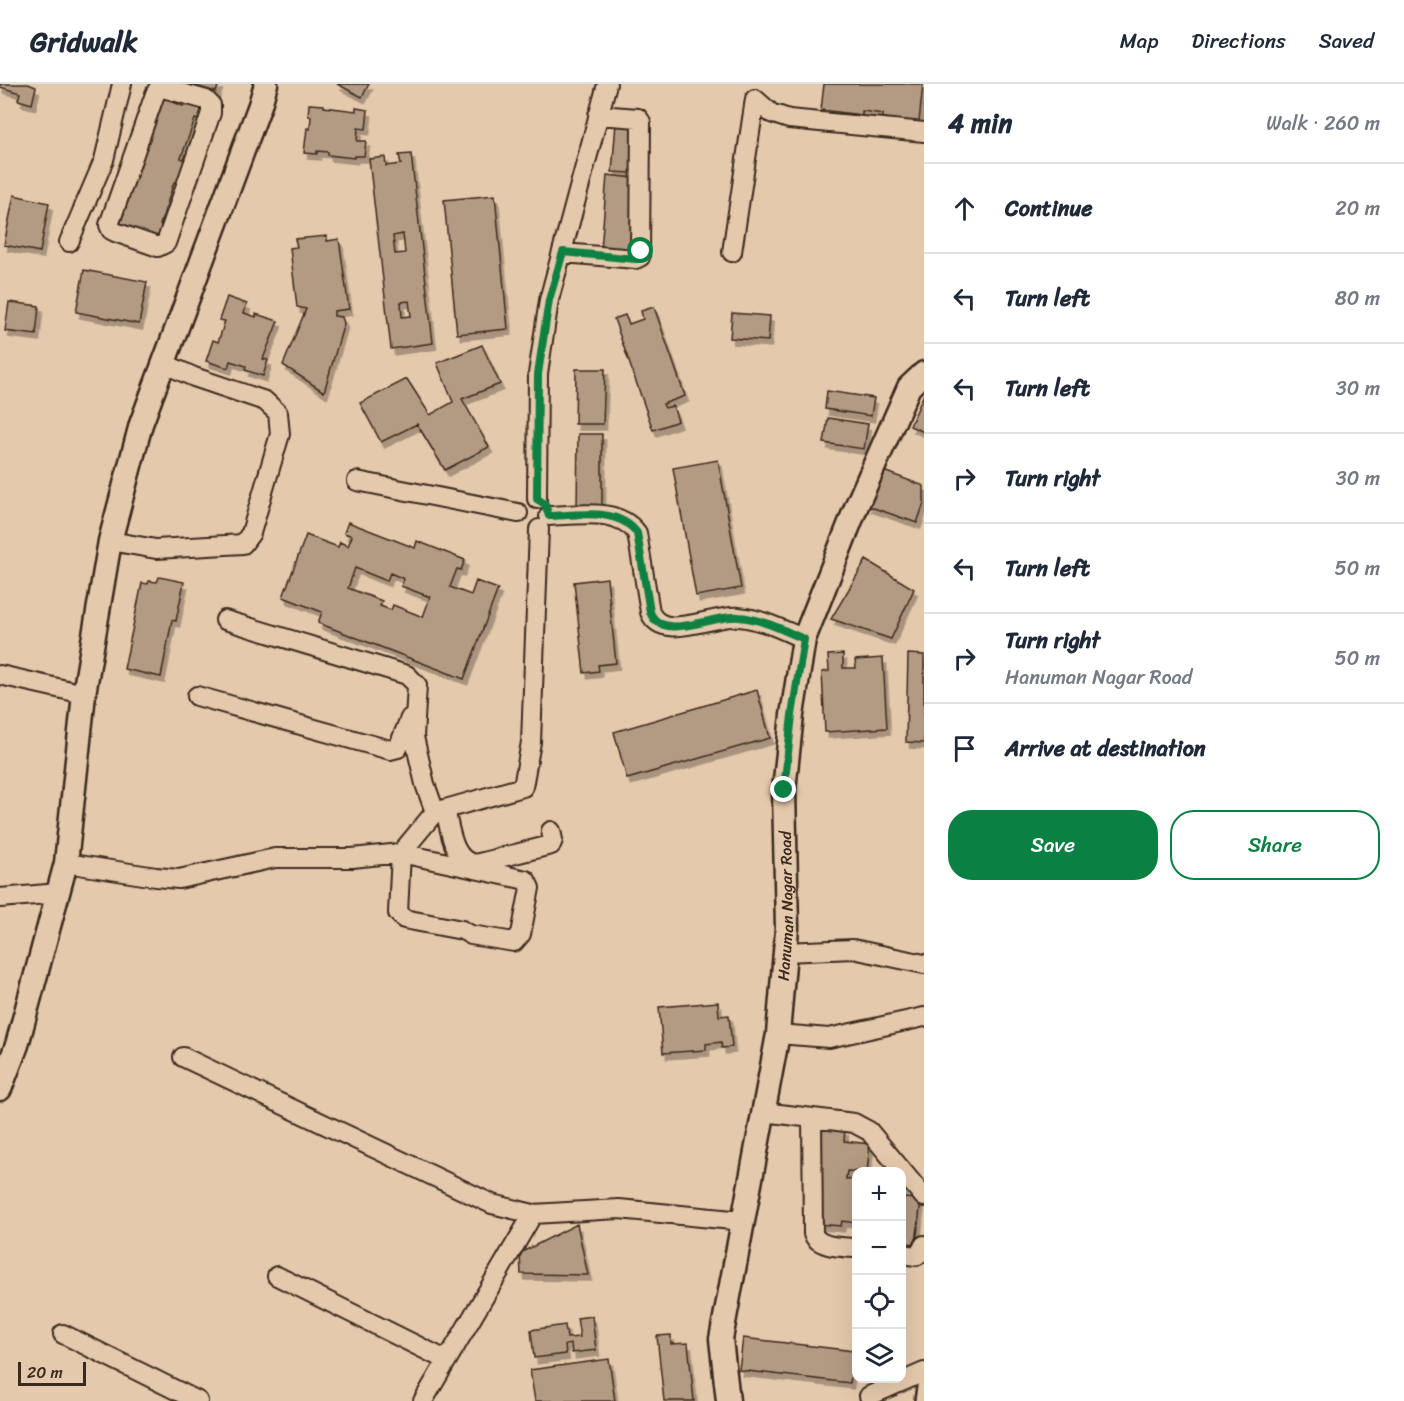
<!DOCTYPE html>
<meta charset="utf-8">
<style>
body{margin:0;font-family:Sriracha,sans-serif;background:#f2f2f3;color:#1f2937}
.controls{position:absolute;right:18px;bottom:18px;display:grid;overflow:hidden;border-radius:12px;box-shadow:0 6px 24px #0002}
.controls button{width:54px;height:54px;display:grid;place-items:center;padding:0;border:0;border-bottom:2px solid #e0e1e3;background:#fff;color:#1f2937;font:30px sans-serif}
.scale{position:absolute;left:18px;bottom:15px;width:68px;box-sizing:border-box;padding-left:6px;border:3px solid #3b2a1e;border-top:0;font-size:16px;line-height:21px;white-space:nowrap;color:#3b2a1e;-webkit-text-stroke:4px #e5c9ac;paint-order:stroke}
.stop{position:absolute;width:18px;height:18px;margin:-14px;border:4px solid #0b8043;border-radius:50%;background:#fff}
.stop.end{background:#0b8043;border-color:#fff;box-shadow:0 2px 6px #0008}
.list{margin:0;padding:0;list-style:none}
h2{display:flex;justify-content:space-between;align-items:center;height:78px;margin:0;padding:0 24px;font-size:26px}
h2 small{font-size:20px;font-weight:400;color:#747a83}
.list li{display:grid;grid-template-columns:39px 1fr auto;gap:18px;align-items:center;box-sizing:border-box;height:90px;padding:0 24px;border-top:2px solid #e0e1e3}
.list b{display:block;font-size:22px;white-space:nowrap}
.list p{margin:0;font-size:20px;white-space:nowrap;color:#747a83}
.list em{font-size:20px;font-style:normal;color:#747a83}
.actions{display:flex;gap:12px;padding:18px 24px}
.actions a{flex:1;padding:14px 0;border:2px solid #0b8043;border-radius:24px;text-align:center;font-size:21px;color:#0b8043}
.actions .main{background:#0b8043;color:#fff}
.icon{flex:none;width:33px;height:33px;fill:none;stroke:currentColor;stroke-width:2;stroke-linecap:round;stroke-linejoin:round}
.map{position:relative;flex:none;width:924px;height:1317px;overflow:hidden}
header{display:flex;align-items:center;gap:36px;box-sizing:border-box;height:84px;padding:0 30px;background:#fff;border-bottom:2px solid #e0e1e3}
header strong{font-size:28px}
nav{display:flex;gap:33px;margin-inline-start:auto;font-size:21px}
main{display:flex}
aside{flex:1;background:#fff}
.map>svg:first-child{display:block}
.building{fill:#b39a83;stroke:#3b2a1e;stroke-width:1.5;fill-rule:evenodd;filter:url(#shadow)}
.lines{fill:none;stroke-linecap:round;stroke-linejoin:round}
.service-casing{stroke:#3b2a1e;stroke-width:14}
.minor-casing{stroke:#3b2a1e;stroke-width:22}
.tertiary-casing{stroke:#3b2a1e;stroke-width:27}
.service{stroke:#e5c9ac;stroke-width:9}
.minor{stroke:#e5c9ac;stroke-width:18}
.tertiary{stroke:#e5c9ac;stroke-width:22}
.route{stroke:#0b8043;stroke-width:8}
.labels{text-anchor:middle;stroke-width:4.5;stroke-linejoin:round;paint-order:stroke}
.street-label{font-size:16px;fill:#3b2a1e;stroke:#e5c9ac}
</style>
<header>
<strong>Gridwalk</strong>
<nav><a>Map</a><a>Directions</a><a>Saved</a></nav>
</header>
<main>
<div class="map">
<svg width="924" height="1317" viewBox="0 0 924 1317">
<defs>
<filter id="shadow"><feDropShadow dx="3.5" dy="6" stdDeviation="0" flood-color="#0004"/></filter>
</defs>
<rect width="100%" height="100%" fill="#e5c9ac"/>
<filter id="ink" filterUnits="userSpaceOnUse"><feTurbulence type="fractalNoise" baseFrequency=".0167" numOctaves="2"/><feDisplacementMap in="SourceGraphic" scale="12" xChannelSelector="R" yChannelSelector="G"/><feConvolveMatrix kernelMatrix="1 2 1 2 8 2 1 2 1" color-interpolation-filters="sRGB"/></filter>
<g filter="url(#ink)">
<path class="building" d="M 0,0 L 28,0 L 36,3 L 32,20 L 18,16 L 20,9 L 0,3 Z
M 189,0 L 219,0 L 216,8 Z
M 337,0 L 369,0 L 362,13 Z
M 824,0 L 923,0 L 919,38 L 883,34 L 883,30 L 862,27 L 862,31 L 821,26 Z
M 164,10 L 174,14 L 173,18 L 183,22 L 185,17 L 204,24 L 200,36 L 195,35 L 181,74 L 186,76 L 178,100 L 174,98 L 160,141 L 164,142 L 158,158 L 119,144 Z
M 309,20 L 324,21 L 324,23 L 356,27 L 356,24 L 368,26 L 366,45 L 358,44 L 357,57 L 366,57 L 364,72 L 354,72 L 354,74 L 328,71 L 328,68 L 317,67 L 317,70 L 304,69 L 307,44 L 310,45 L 311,32 L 308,32 Z
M 616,39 L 636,41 L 631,89 L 612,88 Z
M 411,70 L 433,259 L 391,265 L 369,75 L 385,73 L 386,82 L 401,80 L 399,71 ZM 403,150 L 405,169 L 395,170 L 393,152 ZM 409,217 L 411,232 L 402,233 L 401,218 Z
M 607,91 L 635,94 L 635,169 L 601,166 Z
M 14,111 L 49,119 L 40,168 L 4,161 Z
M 495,111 L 508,245 L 457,250 L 444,116 Z
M 327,152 L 327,157 L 339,155 L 349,225 L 334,227 L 334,232 L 342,233 L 344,239 L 324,308 L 283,281 L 306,225 L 297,223 L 290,164 L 297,163 L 295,155 Z
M 84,186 L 147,198 L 139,240 L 76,228 Z
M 227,213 L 247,220 L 244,229 L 256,233 L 256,230 L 278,237 L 263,275 L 268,276 L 263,292 L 245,286 L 246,282 L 230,277 L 228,284 L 206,277 L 213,256 L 218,258 L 225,237 L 219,236 Z
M 9,218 L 39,222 L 36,251 L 5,247 Z
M 654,223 L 685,312 L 663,320 L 665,324 L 673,322 L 678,337 L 653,346 L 614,235 L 625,231 L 629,240 L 643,235 L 641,227 Z
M 732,229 L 770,232 L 768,257 L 730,254 Z
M 482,261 L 500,300 L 462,315 L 489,363 L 445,386 L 417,340 L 381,358 L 360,319 L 407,295 L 430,331 L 453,318 L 437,279 Z
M 576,285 L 605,285 L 603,340 L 575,340 Z
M 827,307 L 874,314 L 871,332 L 825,325 Z
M 924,310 L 924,348 L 910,342 Z
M 828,334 L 868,340 L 864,365 L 824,359 Z
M 578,350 L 602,350 L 602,423 L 577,423 Z
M 718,376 L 741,504 L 696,512 L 673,384 Z
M 881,386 L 924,402 L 924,419 L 917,439 L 868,422 Z
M 348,438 L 415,464 L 417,457 L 465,476 L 461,486 L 457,485 L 450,503 L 471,511 L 476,497 L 498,505 L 464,595 L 318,539 L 322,528 L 283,513 L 306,451 L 338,463 L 340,458 L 348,462 L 352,452 L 344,449 ZM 355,484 L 387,497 L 390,489 L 404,495 L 401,502 L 430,513 L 423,533 L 393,521 L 391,526 L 380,522 L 382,517 L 348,504 Z
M 866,476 L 914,505 L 891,555 L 831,535 Z
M 159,493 L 184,498 L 176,537 L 172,536 L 161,593 L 124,585 L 142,499 L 148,500 L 149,497 L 157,498 Z
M 607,494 L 616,579 L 598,581 L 599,587 L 584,589 L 574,498 Z
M 843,570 L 843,584 L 856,584 L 855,576 L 883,574 L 887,644 L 825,648 L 822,588 L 829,587 L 828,571 Z
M 908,570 L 924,571 L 924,659 L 906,658 Z
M 757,606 L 770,654 L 627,695 L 614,648 Z
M 718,918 L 719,932 L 729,931 L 732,963 L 722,964 L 721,958 L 706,960 L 706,966 L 663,969 L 659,923 Z
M 820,1044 L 845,1046 L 844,1057 L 870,1060 L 867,1088 L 847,1087 L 846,1095 L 856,1096 L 856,1139 L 842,1137 L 841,1142 L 818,1140 Z
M 902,1102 L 904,1102 L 903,1114 L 921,1115 L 916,1160 L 902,1159 Z
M 577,1140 L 588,1191 L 521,1190 L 520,1169 Z
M 592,1232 L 596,1266 L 572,1269 L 571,1260 L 565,1261 L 566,1270 L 534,1274 L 531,1246 L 565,1241 L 567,1254 L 580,1253 L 577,1234 Z
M 671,1251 L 671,1260 L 688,1259 L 694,1317 L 664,1317 L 657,1252 Z
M 743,1254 L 854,1267 L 850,1299 L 739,1286 Z
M 609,1275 L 615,1317 L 535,1317 L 530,1286 Z"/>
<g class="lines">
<defs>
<path id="service" d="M 920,1317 L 924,1289"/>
<path id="minor" d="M 163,4 L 206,16 L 211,21 L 211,29 L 166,159 L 158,163 L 115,148 L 111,146 L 109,141 L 155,10 L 158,5 Z
M 755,15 L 771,29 L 789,35 L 924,48
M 69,158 L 104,76 L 122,0
M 732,168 L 755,15
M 563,169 L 636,175 L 640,173 L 641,38 L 638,34 L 598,31
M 357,397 L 518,429
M 537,415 L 538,290 L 549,216 L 607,0
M 549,432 C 578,431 618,423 637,449 L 650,528 C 662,559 714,530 739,533 C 762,535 783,546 804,555
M 110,457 L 156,465 L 243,460 L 251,449 L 280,350 L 278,329 L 265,317 L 194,293 L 163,279
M 225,536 L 407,591 L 417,601 L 414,653 L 425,700 L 435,728
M 0,591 L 84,610
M 197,612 L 390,666 L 398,664 L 410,634
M 445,725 C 450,744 452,777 475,780 L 551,761 L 553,756 L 551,747
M 66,779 L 156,793 L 179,795 L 275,774 L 352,774 L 401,769 L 526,796 L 530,804 L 521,850 L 514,858 L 471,851 L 462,846 L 404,835 L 398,829 L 401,769 L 435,728 L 523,703 L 531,658 L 539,445
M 0,814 L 59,809
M 785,868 L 853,865 L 924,880
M 778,950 L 829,954 L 924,933
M 183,973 L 492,1120 L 533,1130 L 619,1125 L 743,1137
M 763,1028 L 854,1039 L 869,1047 L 924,1113
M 812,1034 L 813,1150 C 819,1164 843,1163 856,1164
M 902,1170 L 916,1172 L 920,1169 L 924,1161
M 277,1192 L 446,1276
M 63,1250 L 198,1317
M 869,1312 L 924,1288
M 423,1317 L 533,1130"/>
<g id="tertiary">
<path d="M 0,1005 L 17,961 L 66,779 L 84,610 L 110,457 L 141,340 L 260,21 L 266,0"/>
<path id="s1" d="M 728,1317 L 721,1255 L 778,950 L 787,844 L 784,706 L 792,631 L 804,555 L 857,421 L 909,303 L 924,289"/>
</g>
</defs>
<use href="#service" class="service-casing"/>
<use href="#minor" class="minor-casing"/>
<use href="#tertiary" class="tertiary-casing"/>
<use href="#service" class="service"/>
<use href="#minor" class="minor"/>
<use href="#tertiary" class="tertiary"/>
</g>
</g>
<g class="lines" filter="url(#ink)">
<path class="route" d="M 641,167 L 640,173 L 636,175 L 563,168 L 549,216 L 538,290 L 537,415 L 545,420 L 549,432 C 578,431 618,423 637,449 L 650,528 C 662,559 714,530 739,533 C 762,535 783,546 804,555 L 792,631 L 784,706"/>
</g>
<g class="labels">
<g class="street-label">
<text dy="6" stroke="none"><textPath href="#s1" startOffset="501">Hanuman Nagar Road</textPath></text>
</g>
</g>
</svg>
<div class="controls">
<button>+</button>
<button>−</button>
<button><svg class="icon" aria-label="locate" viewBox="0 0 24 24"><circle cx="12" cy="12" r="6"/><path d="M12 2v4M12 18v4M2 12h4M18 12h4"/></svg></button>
<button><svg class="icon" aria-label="layers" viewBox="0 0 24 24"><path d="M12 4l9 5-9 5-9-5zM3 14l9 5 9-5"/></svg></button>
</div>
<div class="scale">20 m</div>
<div class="stop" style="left:641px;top:167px"></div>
<div class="stop end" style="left:784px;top:706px"></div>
</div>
<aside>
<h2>4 min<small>Walk · 260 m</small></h2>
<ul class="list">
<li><svg class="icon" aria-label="ahead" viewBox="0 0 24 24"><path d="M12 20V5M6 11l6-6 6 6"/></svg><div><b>Continue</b></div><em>20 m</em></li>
<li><svg class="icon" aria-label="left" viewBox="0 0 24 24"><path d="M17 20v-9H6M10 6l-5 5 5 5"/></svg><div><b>Turn left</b></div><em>80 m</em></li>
<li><svg class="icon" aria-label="left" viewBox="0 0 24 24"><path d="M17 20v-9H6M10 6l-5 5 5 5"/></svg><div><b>Turn left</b></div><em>30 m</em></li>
<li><svg class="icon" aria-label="right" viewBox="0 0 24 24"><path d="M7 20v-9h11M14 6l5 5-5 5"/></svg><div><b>Turn right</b></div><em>30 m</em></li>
<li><svg class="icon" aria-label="left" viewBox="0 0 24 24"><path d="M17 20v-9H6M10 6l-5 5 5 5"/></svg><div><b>Turn left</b></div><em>50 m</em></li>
<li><svg class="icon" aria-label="right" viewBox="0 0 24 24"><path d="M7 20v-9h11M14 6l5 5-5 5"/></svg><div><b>Turn right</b><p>Hanuman Nagar Road</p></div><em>50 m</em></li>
<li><svg class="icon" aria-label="arrive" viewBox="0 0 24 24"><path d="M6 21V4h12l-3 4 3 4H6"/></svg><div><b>Arrive at destination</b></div></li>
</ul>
<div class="actions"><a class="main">Save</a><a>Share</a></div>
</aside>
</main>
